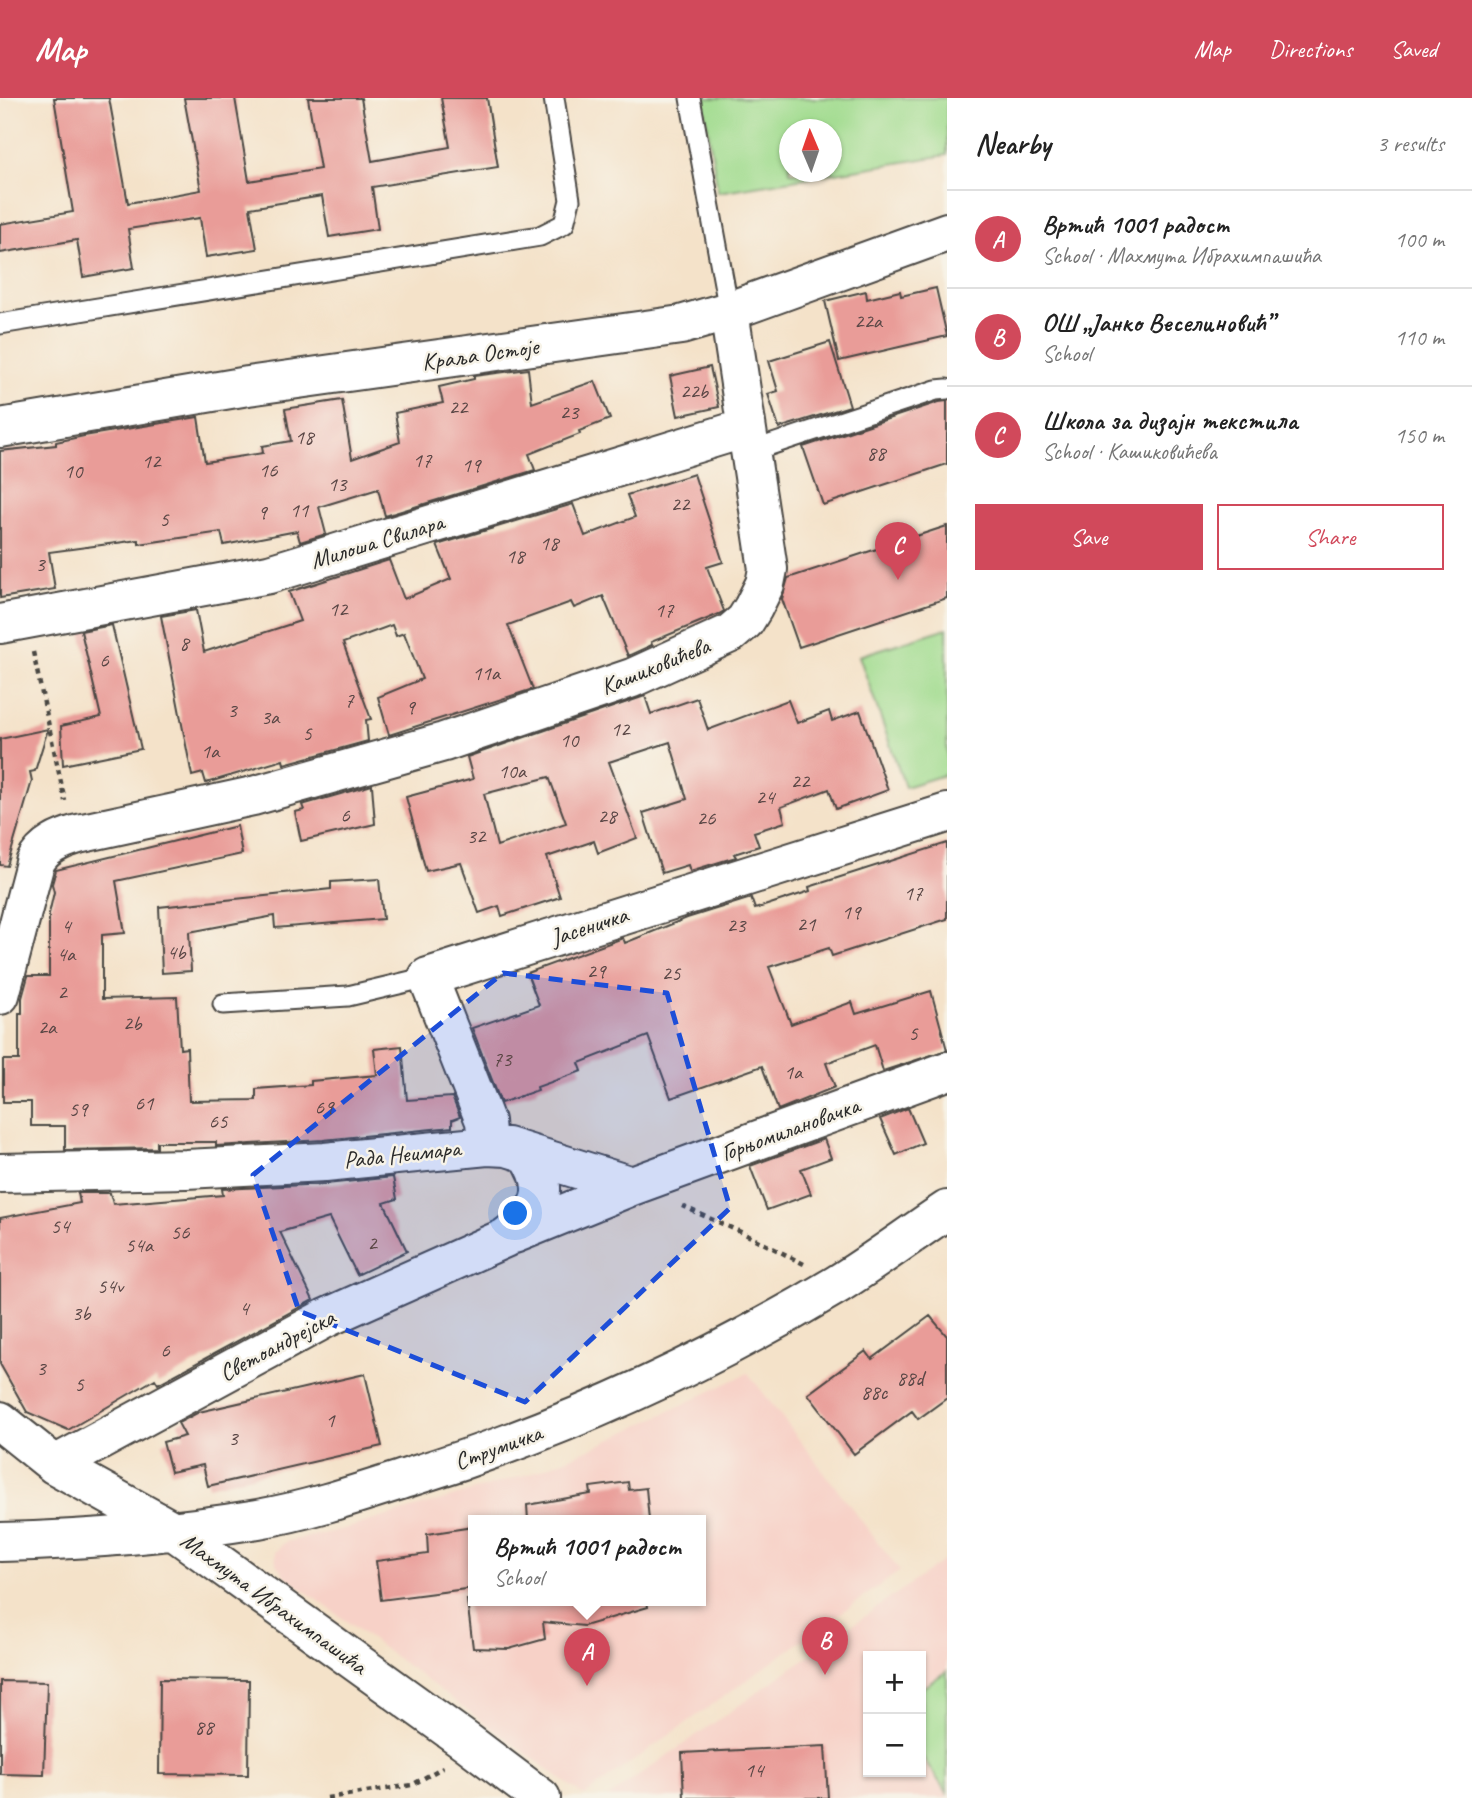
<!DOCTYPE html>
<meta charset="utf-8">
<style>
body{margin:0;font-family:Caveat,sans-serif;background:#f2f2f2;color:#222}
.controls{position:absolute;right:21px;bottom:21px;display:grid;overflow:hidden;border-radius:0px;box-shadow:0 2px 5px #0004}
.controls button{width:63px;height:63px;display:grid;place-items:center;padding:0;border:0;border-bottom:2px solid #e0e0e0;background:#fff;color:#222;font:35px sans-serif}
.compass{position:absolute;left:779px;top:21px;width:63px;height:63px;border-radius:50%;background:#fff;box-shadow:0 2px 5px #0004;rotate:358deg}
.you{position:absolute;left:516px;top:1116px;width:24px;height:24px;margin:-18px;border:5px solid #fff;border-radius:50%;background:#1a73e8;box-shadow:0 0 0 10px #1a73e833}
.badge{display:grid;place-items:center;width:46px;height:46px;border-radius:50%;background:#d1495b;color:#fff;font-size:23px;font-weight:700}
.pin{position:absolute;translate:-50% -58px;filter:drop-shadow(0 2px 4px #0008)}
.pin::after{content:'';position:absolute;top:37px;width:24px;height:21px;background:inherit;clip-path:polygon(0 0,100% 0,50% 100%)}
.popup{position:absolute;left:468px;top:1417px;width:238px;height:91px;box-sizing:border-box;display:grid;place-content:center;border-radius:0px;background:#fff;filter:drop-shadow(0 2px 5px #0005);font-size:23px;white-space:nowrap;color:#767676}
.popup b{font-size:26px;color:#222}
.popup::after{content:'';position:absolute;left:50%;top:100%;margin-left:-14px;border:14px solid transparent;border-top-color:#fff}
.list{margin:0;padding:0;list-style:none}
h2{display:flex;justify-content:space-between;align-items:center;height:91px;margin:0;padding:0 28px;font-size:30px}
h2 small{font-size:23px;font-weight:400;color:#767676}
.list li{display:grid;grid-template-columns:46px 1fr auto;gap:21px;align-items:center;box-sizing:border-box;height:98px;padding:0 28px;border-top:2px solid #e0e0e0}
.list b{display:block;font-size:26px;white-space:nowrap}
.list p{margin:0;font-size:23px;white-space:nowrap;color:#767676}
.list em{font-size:23px;font-style:normal;color:#767676}
.actions{display:flex;gap:14px;padding:21px 28px}
.actions a{flex:1;padding:16px 0;border:2px solid #d1495b;border-radius:0px;text-align:center;font-size:24px;color:#d1495b}
.actions .main{background:#d1495b;color:#fff}
.map{position:relative;flex:none;width:947px;height:1700px;overflow:hidden}
header{display:flex;align-items:center;gap:42px;box-sizing:border-box;height:98px;padding:0 35px;background:#d1495b;color:#fff}
header strong{font-size:33px}
nav{display:flex;gap:38px;margin-inline-start:auto;font-size:24px}
main{display:flex}
aside{flex:1;background:#fff}
.map>svg:first-child{display:block}
.built{fill:#f7d1c7;fill-rule:evenodd}
.green{fill:#a1dc8f;stroke:#66845d;stroke-width:2;fill-rule:evenodd}
.building{fill:#e99c98;fill-rule:evenodd}
.lines{fill:none;stroke-linecap:round;stroke-linejoin:round}
.lane-casing{stroke:#494643;stroke-width:23}
.street-casing{stroke:#494643;stroke-width:42}
.path{stroke:#494643;stroke-width:4.5;stroke-dasharray:5 5;stroke-linecap:butt}
.lane{stroke:#fff;stroke-width:19}
.street{stroke:#fff;stroke-width:38}
.marked{fill:#1d4ed8;fill-opacity:0.2;stroke:#1d4ed8;stroke-width:5;stroke-dasharray:14 9;stroke-linejoin:round}
.labels{text-anchor:middle;stroke-width:5;stroke-linejoin:round;paint-order:stroke}
.number-label{font-size:21px;fill:#5a4746}
.street-label{font-size:24px;fill:#2b2b2b;stroke:#f7f3e8}
</style>
<header>
<strong>Map</strong>
<nav><a>Map</a><a>Directions</a><a>Saved</a></nav>
</header>
<main>
<div class="map">
<svg width="947" height="1700" viewBox="0 0 947 1700">
<rect width="100%" height="100%" fill="#f7f3e8"/>
<filter id="ink" filterUnits="userSpaceOnUse"><feTurbulence type="fractalNoise" baseFrequency=".0143" numOctaves="2"/><feDisplacementMap in="SourceGraphic" scale="14" xChannelSelector="R" yChannelSelector="G"/><feConvolveMatrix kernelMatrix="1 2 1 2 8 2 1 2 1" color-interpolation-filters="sRGB"/></filter>
<filter id="wash" filterUnits="userSpaceOnUse"><feTurbulence type="fractalNoise" baseFrequency=".00686" numOctaves="4" result="noise"/><feDisplacementMap in="SourceGraphic" scale="28" xChannelSelector="R" yChannelSelector="G"/><feGaussianBlur stdDeviation="1.57" result="paint"/><feColorMatrix in="noise" values="0 0 0 0 0 0 0 0 0 0 0 0 0 0 0 0 0 1.4 0 .05"/><feComposite in="paint" operator="in"/></filter>
<g filter="url(#wash)">
<rect width="100%" height="100%" fill="#f4e2c9"/>
<path class="built" d="M 748,1275 L 900,1473 L 584,1698 L 285,1478 L 276,1465 L 275,1454 L 285,1444 L 344,1431 L 532,1375 L 599,1347 ZM 473,1422 L 701,1422 L 701,1502 L 473,1502 Z
M 947,1460 L 947,1700 L 607,1700 L 755,1596 ZM 868,1558 L 921,1558 L 921,1674 L 868,1674 Z"/>
<path class="green" d="M 703,0 L 947,0 L 947,57 L 718,94 ZM 790,32 L 832,32 L 832,74 L 790,74 Z
M 947,530 L 947,676 L 905,689 L 859,558 Z
M 947,1573 L 947,1695 L 921,1657 L 921,1591 Z"/>
<g id="blocks">
<path class="building" d="M 54,0 L 109,0 L 128,105 L 201,92 L 184,0 L 235,0 L 249,83 L 320,71 L 308,0 L 361,0 L 372,63 L 450,49 L 441,0 L 487,0 L 498,69 L 372,89 L 378,131 L 353,135 L 329,139 L 322,98 L 250,110 L 257,151 L 206,159 L 200,120 L 128,131 L 134,170 L 83,179 L 77,142 L 0,155 L 0,126 L 73,114 Z
M 936,190 L 947,238 L 839,263 L 825,203 L 866,193 L 867,201 L 900,193 L 901,198 Z
M 830,244 L 850,308 L 779,330 L 768,296 L 778,293 L 769,263 Z
M 710,269 L 719,309 L 678,318 L 670,278 Z
M 528,271 L 532,305 L 595,283 L 610,321 L 579,333 L 580,336 L 529,356 L 535,372 L 385,418 L 378,391 L 319,409 L 326,436 L 300,444 L 297,433 L 224,447 L 221,434 L 139,446 L 139,442 L 49,454 L 55,491 L 0,500 L 0,353 L 56,347 L 56,344 L 84,338 L 198,319 L 205,364 L 263,355 L 262,348 L 291,343 L 285,311 L 342,302 L 352,361 L 400,344 L 395,315 L 443,305 L 439,289 L 474,281 L 474,278 Z
M 947,303 L 947,366 L 823,407 L 803,349 L 939,304 Z
M 694,376 L 723,464 L 707,469 L 724,513 L 719,516 L 651,544 L 652,547 L 628,558 L 603,498 L 574,510 L 571,504 L 508,527 L 533,591 L 389,637 L 378,599 L 422,581 L 404,535 L 396,538 L 392,527 L 343,545 L 371,621 L 366,622 L 368,643 L 284,666 L 283,662 L 206,685 L 203,675 L 192,678 L 161,518 L 196,512 L 204,554 L 300,523 L 289,494 L 389,462 L 404,501 L 451,481 L 437,447 L 573,406 L 585,438 L 635,419 L 627,397 Z
M 947,428 L 947,500 L 799,549 L 782,501 L 788,480 Z
M 112,527 L 141,651 L 63,667 L 61,628 L 101,619 L 81,533 Z
M 645,598 L 651,616 L 697,600 L 708,632 L 788,602 L 797,625 L 829,613 L 832,623 L 860,613 L 888,692 L 836,711 L 829,691 L 781,709 L 785,724 L 754,734 L 759,748 L 734,756 L 736,759 L 690,773 L 688,767 L 662,775 L 643,715 L 687,701 L 670,644 L 609,664 L 637,740 L 598,755 L 594,743 L 547,759 L 560,799 L 502,818 L 499,808 L 479,815 L 461,765 L 426,773 L 406,699 L 473,681 L 467,659 ZM 549,679 L 566,725 L 497,748 L 484,696 Z
M 48,631 L 35,673 L 30,674 L 32,683 L 7,768 L 0,767 L 0,641 Z
M 372,687 L 375,726 L 301,743 L 295,714 L 304,712 L 302,707 Z
M 237,728 L 242,756 L 116,783 L 125,835 L 102,837 L 102,901 L 177,899 L 180,951 L 187,950 L 189,1003 L 256,1002 L 256,991 L 311,987 L 311,983 L 377,977 L 374,951 L 402,948 L 407,1002 L 452,999 L 460,1019 L 452,1022 L 452,1029 L 323,1042 L 216,1048 L 216,1044 L 157,1044 L 157,1050 L 65,1052 L 65,1028 L 31,1028 L 31,1004 L 3,1004 L 3,962 L 19,962 L 19,915 L 22,915 L 22,900 L 28,878 L 49,878 L 49,816 L 54,794 L 52,786 L 56,772 Z
M 947,745 L 947,821 L 832,858 L 829,850 L 769,869 L 791,926 L 852,904 L 856,916 L 931,893 L 947,952 L 883,973 L 875,947 L 826,965 L 835,989 L 778,1012 L 762,968 L 671,1000 L 648,938 L 579,965 L 582,973 L 537,989 L 538,992 L 501,1005 L 472,930 L 539,907 L 527,875 L 623,840 L 625,845 L 687,820 L 751,800 L 755,811 L 810,793 L 809,789 Z
M 379,781 L 383,821 L 275,830 L 274,818 L 189,834 L 191,873 L 162,875 L 159,809 L 331,791 L 331,784 Z
M 908,1010 L 923,1045 L 896,1057 L 880,1021 Z
M 824,1041 L 831,1060 L 801,1071 L 811,1096 L 767,1112 L 750,1068 Z
M 393,1079 L 397,1101 L 384,1105 L 407,1153 L 357,1177 L 329,1120 L 280,1134 L 313,1202 L 158,1286 L 155,1281 L 68,1332 L 27,1314 L 0,1266 L 0,1120 L 80,1105 L 78,1095 L 110,1095 L 113,1106 L 223,1097 L 222,1091 L 326,1086 Z
M 930,1218 L 947,1238 L 947,1300 L 918,1321 L 912,1313 L 854,1356 L 808,1296 L 866,1253 L 872,1261 Z
M 365,1276 L 382,1348 L 208,1388 L 203,1367 L 171,1374 L 163,1344 L 185,1338 L 178,1325 L 199,1314 Z
M 628,1384 L 629,1392 L 646,1390 L 649,1422 L 528,1422 L 527,1407 L 591,1396 L 590,1389 Z
M 473,1429 L 473,1490 L 381,1502 L 376,1463 L 428,1456 L 427,1436 Z
M 467,1502 L 647,1502 L 648,1509 L 584,1528 L 543,1524 L 545,1541 L 509,1551 L 473,1550 Z
M 160,1581 L 249,1582 L 248,1677 L 159,1676 Z
M 0,1583 L 47,1584 L 44,1677 L 0,1676 Z
M 825,1648 L 828,1700 L 684,1700 L 682,1655 Z"/>
</g>
</g>
<g filter="url(#ink)">
<use href="#blocks" fill-opacity="0" stroke="#494643" stroke-width="2"/>
<g class="lines">
<defs>
<path id="lane" d="M 690,0 L 729,213
M 0,226 L 540,138 L 564,126 L 570,102 L 554,0
M 749,354 L 936,292 L 947,291
M 223,906 L 348,898 L 428,879"/>
<path id="street" d="M 0,330 L 248,288 L 681,227 L 729,213 L 947,134
M 0,526 L 269,476 L 746,330
M 0,897 L 35,765 C 43,748 61,741 78,736 L 253,698 L 444,644 L 632,580 L 731,535 L 745,523 L 753,510 L 765,486 L 768,471 L 729,213
M 487,1048 L 485,1023 L 428,879 L 947,715
M 0,1075 L 186,1071 L 325,1064 L 487,1048 L 507,1049 L 632,1088
M 514,1136 L 632,1088 L 947,973
M 0,1323 L 55,1367 L 174,1433 L 467,1644 L 541,1700
M 55,1367 L 326,1220 L 505,1140 C 539,1115 554,1096 528,1056
M 0,1444 C 86,1442 173,1435 258,1421 C 310,1412 360,1395 410,1379 C 562,1332 702,1268 838,1186 C 875,1163 911,1136 947,1112"/>
</defs>
<use href="#lane" class="lane-casing"/>
<use href="#street" class="street-casing"/>
<path class="path" d="M 33,554 L 65,703
M 682,1108 L 745,1136 L 804,1166
M 327,1700 L 412,1687 L 443,1669"/>
<use href="#lane" class="lane"/>
<use href="#street" class="street"/>
</g>
</g>
<path class="marked" d="M 503,875 L 667,895 L 730,1110 L 525,1304 L 299,1213 L 253,1077 Z"/>
<g class="labels">
<g class="number-label">
<text x="868" y="230">22a</text>
<text x="694" y="300">22b</text>
<text x="458" y="316">22</text>
<text x="569" y="321">23</text>
<text x="304" y="346">18</text>
<text x="876" y="362">88</text>
<text x="422" y="369">17</text>
<text x="151" y="370">12</text>
<text x="471" y="374">19</text>
<text x="268" y="379">16</text>
<text x="73" y="380">10</text>
<text x="337" y="393">13</text>
<text x="680" y="413">22</text>
<text x="299" y="419">11</text>
<text x="262" y="421">9</text>
<text x="164" y="428">5</text>
<text x="549" y="452">18</text>
<text x="515" y="465">18</text>
<text x="40" y="473">3</text>
<text x="338" y="518">12</text>
<text x="664" y="519">17</text>
<text x="184" y="552">8</text>
<text x="104" y="569">6</text>
<text x="486" y="582">11a</text>
<text x="349" y="609">7</text>
<text x="410" y="616">9</text>
<text x="232" y="619">3</text>
<text x="270" y="626">3a</text>
<text x="620" y="638">12</text>
<text x="307" y="642">5</text>
<text x="569" y="649">10</text>
<text x="210" y="660">1a</text>
<text x="512" y="680">10a</text>
<text x="800" y="690">22</text>
<text x="765" y="706">24</text>
<text x="345" y="724">6</text>
<text x="607" y="725">28</text>
<text x="706" y="727">26</text>
<text x="476" y="745">32</text>
<text x="913" y="802">17</text>
<text x="851" y="821">19</text>
<text x="806" y="833">21</text>
<text x="736" y="834">23</text>
<text x="66" y="835">4</text>
<text x="176" y="861">4b</text>
<text x="66" y="863">4a</text>
<text x="596" y="880">29</text>
<text x="671" y="882">25</text>
<text x="62" y="901">2</text>
<text x="132" y="932">2b</text>
<text x="47" y="936">2a</text>
<text x="913" y="942">5</text>
<text x="502" y="968">73</text>
<text x="793" y="981">1a</text>
<text x="144" y="1012">61</text>
<text x="324" y="1016">69</text>
<text x="78" y="1018">59</text>
<text x="218" y="1030">65</text>
<text x="60" y="1135">54</text>
<text x="180" y="1141">56</text>
<text x="372" y="1152">2</text>
<text x="139" y="1154">54a</text>
<text x="110" y="1195">54v</text>
<text x="244" y="1217">4</text>
<text x="81" y="1222">3b</text>
<text x="165" y="1259">6</text>
<text x="41" y="1277">3</text>
<text x="910" y="1287">88d</text>
<text x="79" y="1293">5</text>
<text x="874" y="1301">88c</text>
<text x="330" y="1329">1</text>
<text x="233" y="1347">3</text>
<text x="204" y="1636">88</text>
<text x="754" y="1679">14</text>
</g>
<g class="street-label">
<text transform="translate(480 256) rotate(-8)" y="8">Краља Остоје</text>
<text transform="translate(377 443) rotate(-17)" y="8">Милоша Свилара</text>
<text transform="translate(655 568) rotate(-22)" y="8">Кашиковићева</text>
<text transform="translate(589 828) rotate(-18)" y="8">Јасеничка</text>
<text transform="translate(790 1031) rotate(-20)" y="8">Горњомилановачка</text>
<text transform="translate(402 1056) rotate(-6)" y="8">Рада Неимара</text>
<text transform="translate(277 1247) rotate(-28)" y="8">Светоандрејска</text>
<text transform="translate(498 1349) rotate(-20)" y="8">Струмичка</text>
<text transform="translate(274 1505) rotate(36)" y="8">Махмута Ибрахимпашића</text>
</g>
</g>
</svg>
<div class="controls">
<button>+</button>
<button>−</button>
</div>
<svg class="compass" viewBox="-18 -18 36 36"><path d="M0-13l5 13h-10z" fill="#e53935"/><path d="M0 13l5-13h-10z" fill="#767676"/></svg>
<div class="you"></div>
<div class="pin badge" style="left:587px;top:1588px">A</div>
<div class="popup"><b>Вртић 1001 радост</b>School</div>
<div class="pin badge" style="left:825px;top:1577px">B</div>
<div class="pin badge" style="left:898px;top:482px">C</div>
</div>
<aside>
<h2>Nearby<small>3 results</small></h2>
<ul class="list">
<li><span class="badge">A</span><div><b>Вртић 1001 радост</b><p>School · Махмута Ибрахимпашића</p></div><em>100 m</em></li>
<li><span class="badge">B</span><div><b>ОШ „Јанко Веселиновић”</b><p>School</p></div><em>110 m</em></li>
<li><span class="badge">C</span><div><b>Школа за дизајн текстила</b><p>School · Кашиковићева</p></div><em>150 m</em></li>
</ul>
<div class="actions"><a class="main">Save</a><a>Share</a></div>
</aside>
</main>
